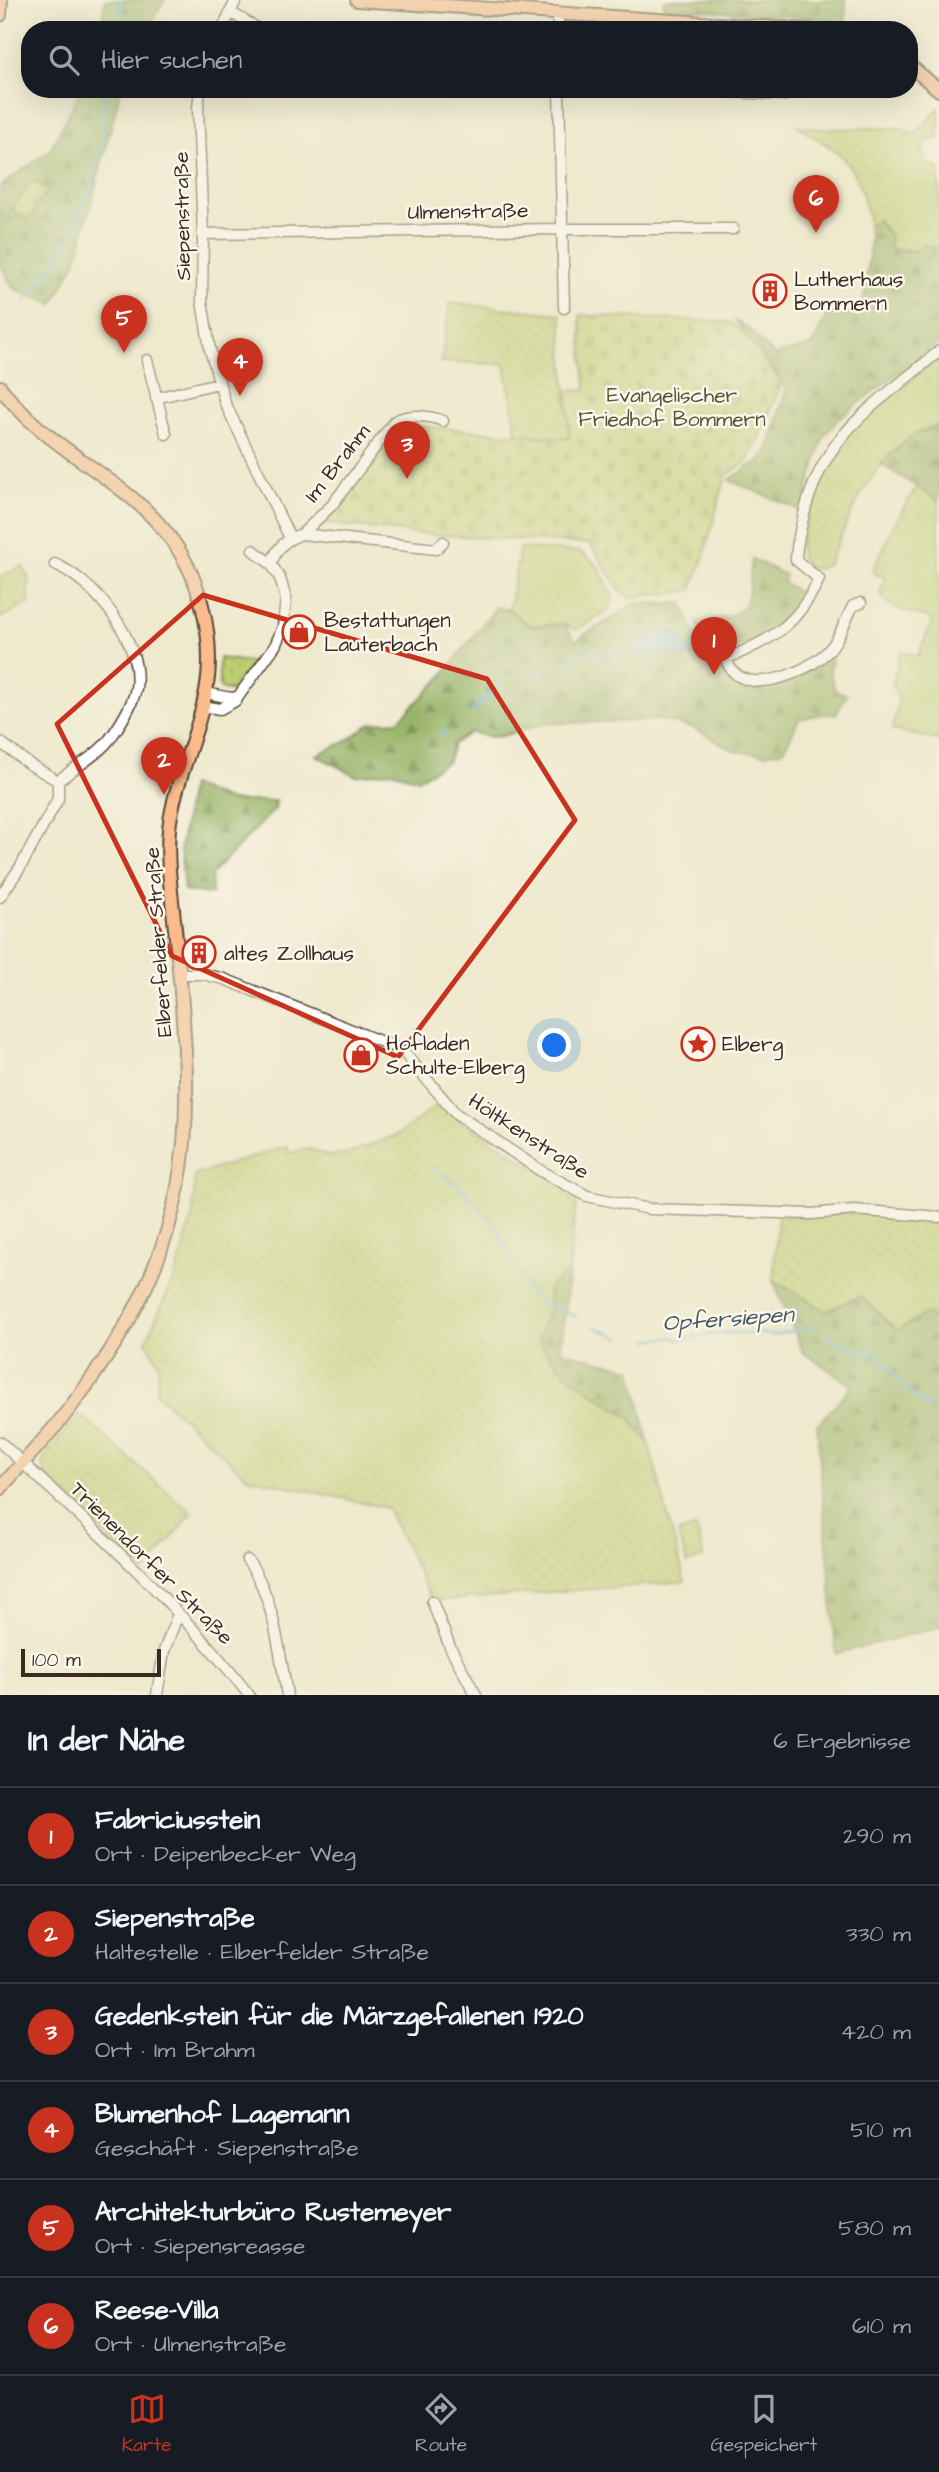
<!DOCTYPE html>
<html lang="de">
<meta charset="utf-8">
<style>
body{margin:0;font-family:"Architects Daughter",sans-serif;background:#242831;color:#f1f3f6}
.scale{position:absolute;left:21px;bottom:18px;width:140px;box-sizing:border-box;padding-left:7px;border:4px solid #3b2a1e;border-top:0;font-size:19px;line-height:24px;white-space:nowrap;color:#3b2a1e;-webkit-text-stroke:5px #fbf7ec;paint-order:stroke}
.you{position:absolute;left:555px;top:1046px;width:24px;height:24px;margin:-18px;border:5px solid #fff;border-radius:50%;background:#1a73e8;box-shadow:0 0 0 10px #1a73e833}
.badge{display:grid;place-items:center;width:46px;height:46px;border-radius:50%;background:#c8321e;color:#fff;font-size:23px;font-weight:700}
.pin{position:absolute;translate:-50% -58px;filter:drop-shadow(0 2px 4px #0008)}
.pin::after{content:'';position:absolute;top:37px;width:24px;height:21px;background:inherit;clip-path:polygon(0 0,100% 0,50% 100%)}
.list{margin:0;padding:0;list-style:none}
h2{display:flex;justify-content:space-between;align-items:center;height:91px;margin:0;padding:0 28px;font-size:30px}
h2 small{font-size:23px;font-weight:400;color:#9ea1a6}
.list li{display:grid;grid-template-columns:46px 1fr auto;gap:21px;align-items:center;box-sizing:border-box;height:98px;padding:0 28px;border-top:2px solid #363941}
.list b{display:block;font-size:26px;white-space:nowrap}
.list p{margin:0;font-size:23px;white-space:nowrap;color:#9ea1a6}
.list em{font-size:23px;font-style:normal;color:#9ea1a6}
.icon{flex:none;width:38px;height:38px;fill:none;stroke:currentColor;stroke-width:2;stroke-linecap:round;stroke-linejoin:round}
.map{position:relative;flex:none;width:939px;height:1695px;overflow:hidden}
.search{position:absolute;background:#171b24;box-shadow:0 7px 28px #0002;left:21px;right:21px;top:21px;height:77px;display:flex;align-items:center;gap:18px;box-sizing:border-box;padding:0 24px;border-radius:28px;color:#9ea1a6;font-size:26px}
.sheet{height:679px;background:#171b24}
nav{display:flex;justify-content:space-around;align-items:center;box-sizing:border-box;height:98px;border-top:2px solid #363941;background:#171b24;font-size:19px;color:#9ea1a6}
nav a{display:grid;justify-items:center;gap:4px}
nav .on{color:#c8321e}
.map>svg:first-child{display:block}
.grass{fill:url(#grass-dots);stroke:#7b7c48;stroke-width:2}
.forest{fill:url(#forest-firs);stroke:#686e40;stroke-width:2}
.cemetery{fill:url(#cemetery-stones);stroke:#7b7c48;stroke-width:2}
.garden{fill:#bbce71;stroke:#7b7c48;stroke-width:2}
.water{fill:#59b1d6;stroke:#4a6e7a;stroke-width:2}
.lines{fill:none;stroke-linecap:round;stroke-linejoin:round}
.stream{stroke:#59b1d6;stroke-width:2.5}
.minor-casing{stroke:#564738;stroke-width:13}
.major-casing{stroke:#564738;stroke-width:16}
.minor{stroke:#fff;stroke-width:10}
.major{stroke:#fbbb8d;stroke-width:12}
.marked{fill:none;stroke:#c8321e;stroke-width:5;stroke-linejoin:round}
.labels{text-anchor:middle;stroke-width:5;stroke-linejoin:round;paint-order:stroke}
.street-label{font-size:21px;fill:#3b2a1e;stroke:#fbf7ec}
.poi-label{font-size:21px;fill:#3b2a1e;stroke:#fbf7ec;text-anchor:start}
.park-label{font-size:21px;fill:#5b5333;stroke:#fbf7ec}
.water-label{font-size:23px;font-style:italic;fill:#46595e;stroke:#fbf7ec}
</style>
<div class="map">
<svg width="939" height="1695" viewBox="0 0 939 1695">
<defs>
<pattern id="grass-dots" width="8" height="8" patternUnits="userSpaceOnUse" patternTransform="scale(1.75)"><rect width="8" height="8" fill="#bbce71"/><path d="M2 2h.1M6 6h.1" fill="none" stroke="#a2b161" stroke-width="1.8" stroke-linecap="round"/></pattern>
<pattern id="forest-firs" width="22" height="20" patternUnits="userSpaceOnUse" patternTransform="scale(1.75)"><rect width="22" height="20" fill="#94b163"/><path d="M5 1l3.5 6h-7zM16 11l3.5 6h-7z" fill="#7a9051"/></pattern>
<pattern id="cemetery-stones" width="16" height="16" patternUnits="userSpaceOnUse" patternTransform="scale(1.75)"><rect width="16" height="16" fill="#bbce71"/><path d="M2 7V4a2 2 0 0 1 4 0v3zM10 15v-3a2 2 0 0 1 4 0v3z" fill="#a2b161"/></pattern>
</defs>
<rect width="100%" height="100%" fill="#fbf7ec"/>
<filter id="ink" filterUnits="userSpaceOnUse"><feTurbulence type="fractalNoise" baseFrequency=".0143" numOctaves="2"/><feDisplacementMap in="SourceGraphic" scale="14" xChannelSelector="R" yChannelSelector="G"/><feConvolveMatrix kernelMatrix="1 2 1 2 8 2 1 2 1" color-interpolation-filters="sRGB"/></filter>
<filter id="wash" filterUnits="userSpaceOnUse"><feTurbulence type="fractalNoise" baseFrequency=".00686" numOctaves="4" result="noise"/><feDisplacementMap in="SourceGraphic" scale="28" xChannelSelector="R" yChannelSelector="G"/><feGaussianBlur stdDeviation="1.57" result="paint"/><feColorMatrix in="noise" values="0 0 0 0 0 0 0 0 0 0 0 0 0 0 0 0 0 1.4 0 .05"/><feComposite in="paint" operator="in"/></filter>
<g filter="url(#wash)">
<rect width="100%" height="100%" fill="#efe9ce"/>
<path class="grass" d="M 939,108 L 939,139 L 922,142 L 925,164 L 939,168 L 939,248 L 924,245 L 915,251 L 890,249 L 889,235 L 878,220 L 869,226 C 867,203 857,171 840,155 C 828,144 812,136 798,126 L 824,129 L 901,128 L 915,135 Z
M 450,303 L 561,314 L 569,439 L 517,434 L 505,364 L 441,362 Z
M 939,356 L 939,425 C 931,428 921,430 914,435 C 869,463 849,519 828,564 L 818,569 L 807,567 L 801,557 L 800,545 L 816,482 L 844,436 Z
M 917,486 L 939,501 L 939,740 L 892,730 L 899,699 L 892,685 L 901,651 L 918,656 L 933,619 C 915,613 888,611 880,593 L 885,578 L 872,572 L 894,525 Z
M 520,548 L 581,552 L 598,566 L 610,590 L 613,599 L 609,610 L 576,630 L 564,624 L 531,625 L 509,609 Z
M 23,566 L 30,582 L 28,588 L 30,603 L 0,618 L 0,577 Z
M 219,658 L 256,663 C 248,675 233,702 219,686 Z
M 440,1103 L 459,1119 L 577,1195 L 569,1271 L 549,1288 L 548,1309 L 538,1342 L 569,1376 L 631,1419 L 649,1444 L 685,1582 L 432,1601 L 387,1508 L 247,1477 L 157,1394 L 159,1364 L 146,1341 L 176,1273 L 193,1214 L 195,1175 L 288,1146 L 288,1153 L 310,1149 L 328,1156 L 348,1154 L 399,1134 Z
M 855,1212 L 939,1220 L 939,1320 L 925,1314 L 897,1331 L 861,1297 L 826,1311 L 773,1280 L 778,1217 Z
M 79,1414 L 192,1513 L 144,1572 L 45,1475 L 42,1463 L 46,1455 Z"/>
<path class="forest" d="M 105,0 L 165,0 L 145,30 L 101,30 Z
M 664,0 L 846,0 L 846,23 L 802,17 L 663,7 Z
M 81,89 L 121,89 L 76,261 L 53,305 L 14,289 L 0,264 L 0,186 L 50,150 Z
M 877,220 L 889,235 L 890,249 L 915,251 L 924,245 L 939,248 L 939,342 L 838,419 L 823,438 L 802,511 L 729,480 L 761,459 L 767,452 L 786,389 L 776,371 L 736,321 C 753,328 759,343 775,355 L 812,346 L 828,312 L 842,315 L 863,307 C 865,280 872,252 869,226 Z
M 939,425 L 939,501 L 881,464 L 914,434 Z
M 752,559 L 785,575 L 783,582 L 806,597 C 799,606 791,618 782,626 C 776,632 766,636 759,639 C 729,654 713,653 697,622 C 752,615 747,610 752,559 Z
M 633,603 L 683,603 L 701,651 L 717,663 L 727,677 L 740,683 L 754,685 L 774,684 L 800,676 L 833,649 L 830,672 L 835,690 L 847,695 L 836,714 L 823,714 L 799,719 L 784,750 L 765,754 L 735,751 L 693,728 L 660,720 L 542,724 L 502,736 L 489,737 L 471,732 L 453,744 L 448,761 L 418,779 L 391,771 L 356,776 L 316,755 L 347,741 L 371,723 L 398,721 L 439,680 L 496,607 L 509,610 L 530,626 L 564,625 L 576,641 C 595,626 614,620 633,603 Z
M 190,785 L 230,801 L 276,801 L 275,809 L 211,875 L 212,894 L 184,891 L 180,850 Z
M 569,1271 L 561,1351 L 632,1369 L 649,1444 L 631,1419 L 569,1376 L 538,1342 L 548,1309 L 549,1287 Z
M 773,1280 L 826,1311 L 861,1296 L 897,1331 L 925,1314 L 939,1320 L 939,1627 L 836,1654 L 817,1425 L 852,1386 L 803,1352 Z"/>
<path class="cemetery" d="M 32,180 L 47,191 L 28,220 L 12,209 Z
M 580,315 L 728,322 L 740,329 L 782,383 L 754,449 L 745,463 L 726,475 L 704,556 L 692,590 L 630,598 L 621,591 L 590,544 L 410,533 L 322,523 L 397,428 L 411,425 L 569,439 L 567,391 L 586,390 Z"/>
<path class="garden" d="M 696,1528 L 704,1557 L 687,1563 L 678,1533 Z"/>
<path class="water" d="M 663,631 L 676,634 L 695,655 C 683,660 672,652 660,652 C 648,652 641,657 630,652 C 634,637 649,636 663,631 Z"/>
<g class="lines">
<path class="stream" d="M 120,30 L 122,0
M 25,302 L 58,261 L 95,180 L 103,142 L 105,89
M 695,655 L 704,663
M 569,661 L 584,650 C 600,657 613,655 630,652
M 533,672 L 553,670
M 472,712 L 504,681
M 440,736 L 444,731
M 431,1166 L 462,1189 L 494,1224 L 527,1288 L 541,1304 L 576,1316
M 595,1327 L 621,1338
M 825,1336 C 836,1339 843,1346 853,1350 C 861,1354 871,1350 878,1357 C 899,1377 911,1401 939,1411
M 647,1340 L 674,1337 L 680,1340 L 720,1333 L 757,1333 L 774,1335 L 811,1327"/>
</g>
</g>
<g filter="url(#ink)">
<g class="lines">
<defs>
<path id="minor" d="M 230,12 L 260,30
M 558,12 L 558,30
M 222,30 L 236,0
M 200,89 L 198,108 L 203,234 L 202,301 L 210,349 L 225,403 L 290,538
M 559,89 L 564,308
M 669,89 L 785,95 L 803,89
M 203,234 L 561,229 L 733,229
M 147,360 L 166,434
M 156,398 L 218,383
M 302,534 L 332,505 L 395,421 C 410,414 428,415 443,421
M 253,550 L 271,564
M 55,564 C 95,582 143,641 136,688 C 133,705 121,723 112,736 C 99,755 76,766 58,781
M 861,603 L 853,606 C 845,621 840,638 829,650 C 808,673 740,702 726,659 C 771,640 797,626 819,579 L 796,560 C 796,546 800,532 803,518 C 824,430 876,406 939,351
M 206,693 L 231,698 L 238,697
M 203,706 L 220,709 L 235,701 L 275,646 L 283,627 L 286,599 L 280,578 L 271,564 C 277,547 286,539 302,534 L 436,549 L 443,542
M 0,742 L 29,764 L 58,781
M 0,897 L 21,866 L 58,799 L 58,781
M 180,974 L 202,974 L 224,979 L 402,1050 L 456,1114 L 541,1171 L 587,1196 L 649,1209 L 812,1214 L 854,1210 L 939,1217
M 0,1442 C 86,1521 177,1603 249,1695
M 247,1560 C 273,1592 280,1654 287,1695
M 432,1601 L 450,1647 L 476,1695
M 157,1695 L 164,1651 L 178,1614"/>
<path id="major" d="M 357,0 L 810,30
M 0,15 L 1,0
M 909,65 L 939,90
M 0,387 C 56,463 150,482 191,573 C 207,610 214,656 205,696 C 196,741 174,783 169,829 C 166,862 172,896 175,929 C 179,965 182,1000 184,1036 C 195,1187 165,1283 73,1404 C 51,1434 24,1460 0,1489"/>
</defs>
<use href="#minor" class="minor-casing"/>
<use href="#major" class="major-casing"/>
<use href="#minor" class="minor"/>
<use href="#major" class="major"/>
</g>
</g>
<path d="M0 0H939V1695H0ZM 203,595 L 487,679 L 575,820 L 398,1057 L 172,956 L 57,724 Z" fill="#efe9ce" fill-opacity=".55" fill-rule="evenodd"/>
<path class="marked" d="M 203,595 L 487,679 L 575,820 L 398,1057 L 172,956 L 57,724 Z"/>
<defs>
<symbol id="building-ring" viewBox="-11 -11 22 22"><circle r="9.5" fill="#fbf7ec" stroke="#c8321e" stroke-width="1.5"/><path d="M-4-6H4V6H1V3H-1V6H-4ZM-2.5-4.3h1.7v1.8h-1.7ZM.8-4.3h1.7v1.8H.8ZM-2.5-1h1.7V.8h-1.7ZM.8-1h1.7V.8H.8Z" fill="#c8321e"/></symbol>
<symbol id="shop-ring" viewBox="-11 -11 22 22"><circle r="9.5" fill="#fbf7ec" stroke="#c8321e" stroke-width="1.5"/><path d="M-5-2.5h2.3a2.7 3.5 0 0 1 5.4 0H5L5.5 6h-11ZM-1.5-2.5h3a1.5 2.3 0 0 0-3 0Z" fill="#c8321e"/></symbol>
<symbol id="sight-ring" viewBox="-11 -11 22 22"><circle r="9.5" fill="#fbf7ec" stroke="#c8321e" stroke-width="1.5"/><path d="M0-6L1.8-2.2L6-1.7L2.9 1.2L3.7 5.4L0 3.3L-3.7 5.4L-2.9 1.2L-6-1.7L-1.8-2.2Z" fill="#c8321e"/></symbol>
</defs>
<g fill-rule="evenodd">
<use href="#building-ring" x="751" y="272" width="38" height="38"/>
<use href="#shop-ring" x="280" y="613" width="38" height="38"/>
<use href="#building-ring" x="180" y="934" width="38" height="38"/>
<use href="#sight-ring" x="679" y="1025" width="38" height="38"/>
<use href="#shop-ring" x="342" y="1036" width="38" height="38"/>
</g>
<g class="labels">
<g class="street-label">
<text transform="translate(468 211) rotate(-1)" y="7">Ulmenstraße</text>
<text transform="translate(182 216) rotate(-91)" y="7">Siepenstraße</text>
<text transform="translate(337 463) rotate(-52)" y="7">Im Brahm</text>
<text transform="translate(158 942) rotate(-94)" y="7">Elberfelder Straße</text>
<text transform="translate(529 1136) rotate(33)" y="7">Höltkenstraße</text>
<text transform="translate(152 1563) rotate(45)" y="7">Trienendorfer Straße</text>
</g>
<g class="poi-label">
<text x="794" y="286">Lutherhaus<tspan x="794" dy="24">Bommern</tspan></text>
<text x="324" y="627">Bestattungen<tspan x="324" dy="24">Lauterbach</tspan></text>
<text x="224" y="960">altes Zollhaus</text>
<text x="386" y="1050">Hofladen<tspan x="386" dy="24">Schulte-Elberg</tspan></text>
<text x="722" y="1051">Elberg</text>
</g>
<g class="park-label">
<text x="672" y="402">Evangelischer<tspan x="672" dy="24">Friedhof Bommern</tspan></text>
</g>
<g class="water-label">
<text transform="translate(728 1318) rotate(-4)" y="8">Opfersiepen</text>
</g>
</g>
</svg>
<div class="scale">100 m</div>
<div class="you"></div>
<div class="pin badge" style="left:714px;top:675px">1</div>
<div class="pin badge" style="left:164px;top:795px">2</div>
<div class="pin badge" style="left:407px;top:479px">3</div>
<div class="pin badge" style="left:240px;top:396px">4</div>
<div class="pin badge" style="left:124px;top:353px">5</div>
<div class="pin badge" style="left:816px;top:233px">6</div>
<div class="search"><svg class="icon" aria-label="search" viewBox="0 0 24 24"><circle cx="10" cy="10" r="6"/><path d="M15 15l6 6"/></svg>Hier suchen</div>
</div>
<section class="sheet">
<h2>In der Nähe<small>6 Ergebnisse</small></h2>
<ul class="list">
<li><span class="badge">1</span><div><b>Fabriciusstein</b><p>Ort · Deipenbecker Weg</p></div><em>290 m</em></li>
<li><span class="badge">2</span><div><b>Siepenstraße</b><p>Haltestelle · Elberfelder Straße</p></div><em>330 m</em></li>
<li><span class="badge">3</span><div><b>Gedenkstein für die Märzgefallenen 1920</b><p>Ort · Im Brahm</p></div><em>420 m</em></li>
<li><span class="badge">4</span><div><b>Blumenhof Lagemann</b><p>Geschäft · Siepenstraße</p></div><em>510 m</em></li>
<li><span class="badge">5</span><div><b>Architekturbüro Rustemeyer</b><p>Ort · Siepensreasse</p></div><em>580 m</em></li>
<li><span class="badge">6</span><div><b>Reese-Villa</b><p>Ort · Ulmenstraße</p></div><em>610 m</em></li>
</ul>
</section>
<nav>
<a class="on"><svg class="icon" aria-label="map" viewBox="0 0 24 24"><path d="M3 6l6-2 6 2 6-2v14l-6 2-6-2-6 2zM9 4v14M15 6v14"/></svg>Karte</a>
<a><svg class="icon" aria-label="directions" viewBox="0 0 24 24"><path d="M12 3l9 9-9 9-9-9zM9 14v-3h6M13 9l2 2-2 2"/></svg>Route</a>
<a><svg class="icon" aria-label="saved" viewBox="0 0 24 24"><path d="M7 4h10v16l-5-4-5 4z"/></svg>Gespeichert</a>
</nav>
